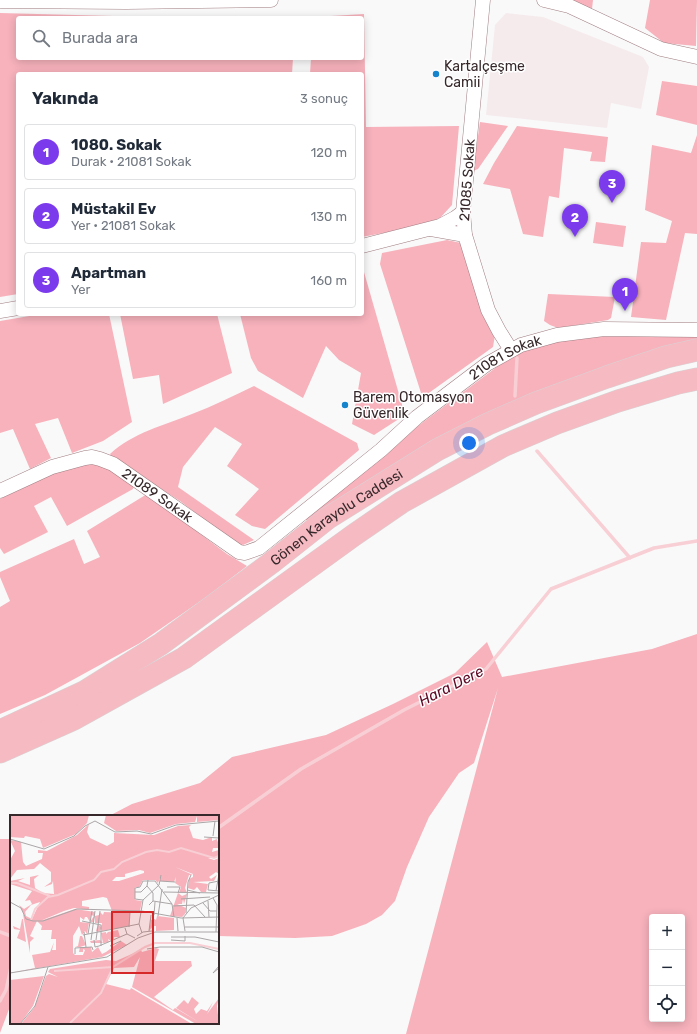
<!DOCTYPE html>
<html lang="tr">
<meta charset="utf-8">
<style>
body{margin:0;font-family:Rubik,sans-serif;background:#f2f2f3;color:#1f2937}
.controls{position:absolute;right:12px;bottom:12px;display:grid;overflow:hidden;border-radius:4px;box-shadow:0 2px 10px #0003}
.controls button{width:36px;height:36px;display:grid;place-items:center;padding:0;border:0;border-bottom:1px solid #e0e1e3;background:#fff;color:#1f2937;font:20px sans-serif}
.you{position:absolute;left:469px;top:443px;width:14px;height:14px;margin:-10px;border:3px solid #fff;border-radius:50%;background:#1a73e8;box-shadow:0 0 0 6px #1a73e833}
.badge{display:grid;place-items:center;width:26px;height:26px;border-radius:50%;background:#7c3aed;color:#fff;font-size:13px;font-weight:700}
.pin{position:absolute;translate:-50% -33px;filter:drop-shadow(0 1px 2px #0008)}
.pin::after{content:'';position:absolute;top:21px;width:14px;height:12px;background:inherit;clip-path:polygon(0 0,100% 0,50% 100%)}
.list{margin:0;padding:0;list-style:none}
h2{display:flex;justify-content:space-between;align-items:center;height:52px;margin:0;padding:0 16px;font-size:17px}
h2 small{font-size:13px;font-weight:400;color:#747a83}
.list li{display:grid;grid-template-columns:26px 1fr auto;gap:12px;align-items:center;box-sizing:border-box;height:56px;margin:0 8px 8px;padding:0 8px;border:1px solid #e0e1e3;border-radius:4px}
.list b{display:block;font-size:15px;white-space:nowrap}
.list p{margin:0;font-size:13px;white-space:nowrap;color:#747a83}
.list em{font-size:13px;font-style:normal;color:#747a83}
.icon{flex:none;width:22px;height:22px;fill:none;stroke:currentColor;stroke-width:2;stroke-linecap:round;stroke-linejoin:round}
.map{position:relative;flex:none;width:697px;height:1034px;overflow:hidden}
.search{position:absolute;background:#fff;box-shadow:0 2px 10px #0003;left:16px;top:16px;width:348px;height:44px;display:flex;align-items:center;gap:10px;box-sizing:border-box;padding:0 14px;border-radius:4px;color:#747a83;font-size:15px}
.panel{position:absolute;background:#fff;box-shadow:0 2px 10px #0003;left:16px;top:72px;width:348px;height:244px;border-radius:4px}
.map>svg:first-child{display:block}
.built{fill:#f5ebed}
.green{fill:#f7b2bc;fill-rule:evenodd}
.lines{fill:none;stroke-linecap:round;stroke-linejoin:round}
.stream{stroke:#f8cfd4;stroke-width:3.5}
.minor-casing{stroke:#a17d82;stroke-width:15}
.trunk-casing{stroke:#d7d4d5;stroke-width:23}
.minor{stroke:#fff;stroke-width:14}
.trunk{stroke:#f6bac2;stroke-width:22}
.poi-dot{fill:#1584cd;stroke:#fff;stroke-width:1.5}
.labels{text-anchor:middle;stroke-width:3;stroke-linejoin:round;paint-order:stroke}
.poi-label{font-size:14px;fill:#37292b;stroke:#fff;text-anchor:start}
.street-label{font-size:14px;fill:#37292b;stroke:#fff}
.water-label{font-size:15px;font-style:italic;fill:#5f0925;stroke:#fff}
.inset-river{fill:none;stroke:#f8cfd4;stroke-width:2}
.inset-road{fill:none;stroke:#aba6a7;stroke-width:1}
.view{fill:#d62828;fill-opacity:0.15;stroke:#d62828;stroke-width:2}
.inset-edge{fill:none;stroke:#37292b;stroke-width:2}
</style>
<div class="map">
<svg width="697" height="1034" viewBox="0 0 697 1034">
<rect width="100%" height="100%" fill="#f9f9f9"/>
<path class="built" d="M 506,13 L 543,17 L 643,57 L 649,67 L 641,109 L 611,103 L 607,128 L 486,115 L 495,25 Z"/>
<path class="green" d="M 562,0 L 593,0 L 592,9 Z
M 650,0 L 697,0 L 696,46 L 664,43 L 645,28 Z
M 0,13 L 189,18 L 18,18 L 18,58 L 293,58 L 292,74 L 18,74 L 18,294 L 0,297 Z
M 364,14 L 366,127 L 459,126 L 452,205 L 440,218 L 420,226 L 362,237 L 362,74 L 310,74 L 311,58 L 362,58 L 362,18 L 314,18 L 314,17 Z
M 662,81 L 697,86 L 697,125 L 656,115 Z
M 480,122 L 508,126 L 478,169 L 473,171 Z
M 517,126 L 608,137 L 605,162 L 590,161 L 592,152 L 564,148 L 559,198 L 549,196 L 543,237 L 523,234 L 510,189 L 483,184 L 494,163 Z
M 697,135 L 697,234 L 685,233 L 666,320 L 631,317 L 641,242 L 666,243 L 672,221 L 645,210 L 652,145 L 691,153 Z
M 596,222 L 626,226 L 623,247 L 593,243 Z
M 447,240 L 461,243 L 495,335 L 493,347 L 426,395 L 421,393 L 380,264 L 382,253 Z
M 362,265 L 405,415 L 374,435 L 352,424 L 361,373 L 339,360 L 326,346 L 303,398 L 258,371 L 251,358 L 240,314 L 362,314 Z
M 548,294 L 615,297 L 611,318 L 608,320 L 558,328 L 550,325 L 544,321 Z
M 41,314 L 109,314 L 132,422 L 103,441 L 72,453 L 58,418 L 35,424 L 51,458 L 30,469 L 13,429 L 0,433 L 0,321 Z
M 120,314 L 217,314 L 232,373 L 163,404 L 159,375 L 133,379 Z
M 625,334 L 697,336 L 697,343 L 650,354 L 308,521 L 303,518 L 410,432 L 510,357 L 533,347 L 556,340 Z
M 254,386 L 357,443 L 359,450 L 265,529 L 252,526 L 235,515 L 259,489 L 227,466 L 242,444 L 215,427 L 183,467 L 178,487 L 254,540 L 243,545 L 236,544 L 180,501 L 121,463 L 113,459 L 110,454 C 132,433 165,425 192,414 C 213,406 233,396 254,386 Z
M 86,462 L 103,465 L 133,482 L 133,489 L 67,526 L 51,497 L 34,506 L 48,532 L 4,554 L 0,548 L 0,499 L 69,466 Z
M 147,494 L 227,554 L 247,566 L 208,596 L 140,643 L 45,695 L 0,714 L 0,607 L 10,601 L 0,577 L 0,572 L 74,539 L 84,564 L 100,557 L 87,531 Z
M 697,634 L 697,1034 L 406,1034 L 498,688 L 474,763 L 459,773 L 429,817 L 407,867 L 395,901 L 382,915 L 366,924 L 332,936 L 295,938 L 218,936 L 218,816 L 109,816 L 132,804 L 200,783 L 232,757 L 326,735 L 393,704 L 455,673 L 487,642 L 502,677 L 652,649 ZM 652,917 L 682,917 L 682,1019 L 652,1019 Z
M 0,839 L 11,839 L 11,1004 L 0,1033 Z"/>
<g class="lines">
<path class="stream" d="M 515,396 L 517,358
M 537,451 L 630,558
M 218,828 L 301,769 L 404,710 L 486,669 L 551,589 L 654,548 L 697,541
M 0,932 L 11,936
M 0,1001 L 6,990 L 11,967"/>
<defs>
<g id="minor">
<path d="M 483,0 L 463,212 L 465,235 L 488,310 L 499,331 L 511,350"/>
<path d="M 544,0 L 569,6 L 661,49 L 697,57"/>
<path d="M 0,1 L 126,2 L 271,0"/>
<path d="M 431,229 L 465,235"/>
<path d="M 362,246 L 440,226 L 455,218 L 463,212"/>
<path d="M 0,311 L 18,308"/>
<path id="s1" d="M 0,491 L 52,467 L 85,458 L 92,457 L 100,459 L 113,464 L 239,552 L 245,553 L 259,548 L 381,450 L 417,417 L 487,364 L 521,345 L 557,335 L 604,329 L 697,330"/>
</g>
<g id="trunk">
<path id="s2" d="M 0,731 L 84,692 L 161,644 L 271,563 L 328,518 L 437,450 L 488,424 L 536,403 L 607,377 L 666,357 L 697,350"/>
<path d="M 0,752 L 74,719 L 184,658 L 354,535 L 402,502 L 503,446 L 557,423 L 618,401 L 678,383 L 697,379"/>
</g>
</defs>
<use href="#minor" class="minor-casing"/>
<use href="#trunk" class="trunk-casing"/>
<use href="#minor" class="minor"/>
<use href="#trunk" class="trunk"/>
</g>
<g class="poi-dot">
<circle cx="436" cy="74" r="4"/>
<circle cx="345" cy="405" r="4"/>
</g>
<g class="labels">
<g class="poi-label">
<text x="444" y="71">Kartalçeşme<tspan x="444" dy="16">Camii</tspan></text>
<text x="353" y="402">Barem Otomasyon<tspan x="353" dy="16">Güvenlik</tspan></text>
</g>
<g class="street-label">
<text transform="translate(467 180) rotate(-86)" y="5">21085 Sokak</text>
<text dy="5" stroke="none"><textPath href="#s1" startOffset="608">21081 Sokak</textPath></text>
<text dy="5" stroke="none"><textPath href="#s1" startOffset="175">21089 Sokak</textPath></text>
<text dy="5" stroke="none"><textPath href="#s2" startOffset="400">Gönen Karayolu Caddesi</textPath></text>
</g>
<g class="water-label">
<text transform="translate(451 686) rotate(-27)" y="5">Hara Dere</text>
</g>
</g>
<g transform="translate(10 815)">
<rect width="209" height="209" fill="#f9f9f9"/>
<path d="M 0,0 L 79,0 L 77,8 L 66,19 L 33,33 L 30,24 L 15,21 L 14,23 L 0,22 ZM 96,0 L 209,0 L 209,5 L 187,7 L 187,1 L 185,7 L 166,9 L 140,18 L 129,15 L 106,16 L 94,8 ZM 79,9 L 77,17 L 80,23 L 97,31 L 104,27 L 104,18 L 144,20 L 168,11 L 181,10 L 179,12 L 183,23 L 193,25 L 202,22 L 202,26 L 207,24 L 207,27 L 209,23 L 209,33 L 203,33 L 202,37 L 209,35 L 209,42 L 198,43 L 204,45 L 209,43 L 209,59 L 206,57 L 199,62 L 201,64 L 207,60 L 204,66 L 183,67 L 198,69 L 196,77 L 191,77 L 187,72 L 184,75 L 178,73 L 179,64 L 183,62 L 183,59 L 165,52 L 183,60 L 179,60 L 175,73 L 177,78 L 169,78 L 171,72 L 165,68 L 166,62 L 164,67 L 150,66 L 150,63 L 148,68 L 145,65 L 133,65 L 129,72 L 125,72 L 125,85 L 132,86 L 130,96 L 102,96 L 97,83 L 93,82 L 72,86 L 72,91 L 79,92 L 79,95 L 64,93 L 54,96 L 30,106 L 65,94 L 85,97 L 85,101 L 89,100 L 89,103 L 90,97 L 93,100 L 94,97 L 120,98 L 119,111 L 92,116 L 91,114 L 89,117 L 86,116 L 88,109 L 91,112 L 92,108 L 85,108 L 85,101 L 83,107 L 80,107 L 84,101 L 81,100 L 80,107 L 77,102 L 75,102 L 74,105 L 70,102 L 70,107 L 79,108 L 77,119 L 75,116 L 72,120 L 69,111 L 63,121 L 63,138 L 65,140 L 80,140 L 73,140 L 75,135 L 73,134 L 73,137 L 69,137 L 70,132 L 65,132 L 68,131 L 70,121 L 72,121 L 76,130 L 70,132 L 81,132 L 82,137 L 88,132 L 92,139 L 96,137 L 93,130 L 96,137 L 111,126 L 117,130 L 92,142 L 0,158 L 25,153 L 22,140 L 40,137 L 44,127 L 42,135 L 46,135 L 46,124 L 41,124 L 42,115 L 31,115 L 32,111 L 27,106 L 20,121 L 24,123 L 20,127 L 20,138 L 13,99 L 16,103 L 9,90 L 14,94 L 22,89 L 20,85 L 15,86 L 22,76 L 0,69 L 0,66 L 15,63 L 8,66 L 20,70 L 20,62 L 29,60 L 24,64 L 25,73 L 33,78 L 44,79 L 43,66 L 42,69 L 34,72 L 41,67 L 41,57 L 30,48 L 24,54 L 7,55 L 0,64 L 0,45 L 5,36 L 0,25 L 11,27 L 13,47 L 16,51 L 32,44 L 33,38 L 28,38 L 28,35 L 37,36 L 67,20 ZM 130,55 L 134,56 L 134,58 L 109,66 L 102,66 L 106,62 L 115,62 L 115,59 ZM 30,87 L 22,104 L 16,101 L 15,97 L 21,90 ZM 168,78 L 172,81 L 177,79 L 174,89 L 173,84 L 172,89 L 167,89 L 176,93 L 175,99 L 172,102 L 160,101 ZM 147,101 L 164,103 L 164,115 L 146,116 L 146,111 L 143,111 L 139,116 L 141,105 L 143,104 L 141,102 L 146,105 ZM 12,104 L 13,104 L 16,127 L 7,123 L 10,115 L 4,114 L 3,111 L 10,114 ZM 108,115 L 110,122 L 104,122 L 104,125 L 102,122 L 101,126 L 98,124 L 99,127 L 94,128 L 81,128 L 80,126 L 90,125 L 93,128 L 91,118 L 96,117 L 96,119 L 98,117 ZM 146,133 L 149,134 L 145,146 L 181,146 L 182,151 L 144,182 L 163,195 L 165,193 L 189,207 L 166,193 L 174,185 L 178,189 L 182,182 L 189,188 L 184,194 L 186,199 L 191,194 L 197,196 L 203,187 L 197,199 L 209,183 L 207,191 L 209,209 L 186,209 L 122,172 L 130,142 L 124,152 L 104,153 L 96,169 L 120,175 L 121,173 L 182,209 L 11,209 L 24,193 L 36,161 L 39,159 L 48,162 L 38,157 L 40,154 L 96,145 L 106,146 L 131,135 L 132,137 ZM 34,161 L 23,191 L 10,209 L 0,209 L 0,165 Z" fill="#f7b2bc" fill-rule="evenodd"/>
<path class="inset-river" d="M 0,68 L 7,68 L 40,81M 21,105 L 25,94 L 38,82 L 48,80 L 84,65 L 91,57 L 104,54 L 112,47 L 136,37 L 147,35 L 159,37 L 171,33 L 204,43 L 209,41M 44,156 L 103,152M 60,208 L 91,178 L 103,152 L 135,132 L 145,128 L 180,128 L 209,134"/>
<path class="inset-road" d="M 203,21 L 205,6M 194,22 L 209,23M 0,24 L 34,34 L 64,21 L 75,11 L 85,6 L 105,17 L 127,16 L 141,19 L 166,10 L 209,6M 150,66 L 165,67M 209,66 L 199,68 L 198,75 L 209,76M 137,71 L 143,78 L 143,86 L 139,90M 157,72 L 170,72 L 168,78M 177,75 L 190,78M 206,76 L 209,59M 125,77 L 131,77 L 137,71 L 138,65M 154,77 L 209,78M 203,83 L 207,90 L 206,117M 171,84 L 200,82M 133,85 L 125,84 L 125,73 L 130,72 L 133,66 L 145,66 L 162,89 L 164,102M 143,86 L 162,89M 198,86 L 199,102M 0,87 L 11,93 L 16,104 L 23,106 L 33,106 L 67,94 L 132,96 L 171,103 L 209,102M 193,88 L 200,96 L 207,96M 163,91 L 184,90 L 195,102M 176,98 L 178,67 L 181,60M 144,100 L 145,87M 148,101 L 152,74M 167,103 L 168,116M 72,106 L 91,110 L 91,131M 119,112 L 120,97M 175,112 L 209,112M 115,113 L 117,119 L 125,123M 139,116 L 141,100M 175,116 L 173,103 L 181,93 L 209,80M 74,117 L 76,132M 132,118 L 129,109 L 133,85 L 149,70 L 151,60M 78,119 L 82,96M 73,120 L 129,109M 127,121 L 133,117 L 142,116M 161,122 L 185,122 L 209,127M 81,125 L 85,96M 84,125 L 85,132 L 89,131 L 117,119M 86,125 L 90,96M 161,125 L 175,126 L 175,121M 100,131 L 111,126M 137,134 L 150,132 L 192,132 L 209,137M 65,139 L 65,133 L 82,132 L 83,135M 209,151 L 203,158 L 209,153M 0,158 L 97,142 L 128,123 L 145,117 L 209,117M 10,209 L 25,191 L 38,152"/>
<path class="view" d="M 102,97 L 143,97 L 143,158 L 102,158 Z"/>
<rect width="209" height="209" class="inset-edge"/>
</g>
</svg>
<div class="controls">
<button>+</button>
<button>−</button>
<button><svg class="icon" aria-label="locate" viewBox="0 0 24 24"><circle cx="12" cy="12" r="6"/><path d="M12 2v4M12 18v4M2 12h4M18 12h4"/></svg></button>
</div>
<div class="you"></div>
<div class="pin badge" style="left:625px;top:311px">1</div>
<div class="pin badge" style="left:575px;top:237px">2</div>
<div class="pin badge" style="left:612px;top:203px">3</div>
<div class="search"><svg class="icon" aria-label="search" viewBox="0 0 24 24"><circle cx="10" cy="10" r="6"/><path d="M15 15l6 6"/></svg>Burada ara</div>
<section class="panel">
<h2>Yakında<small>3 sonuç</small></h2>
<ul class="list">
<li><span class="badge">1</span><div><b>1080. Sokak</b><p>Durak · 21081 Sokak</p></div><em>120 m</em></li>
<li><span class="badge">2</span><div><b>Müstakil Ev</b><p>Yer · 21081 Sokak</p></div><em>130 m</em></li>
<li><span class="badge">3</span><div><b>Apartman</b><p>Yer</p></div><em>160 m</em></li>
</ul>
</section>
</div>
